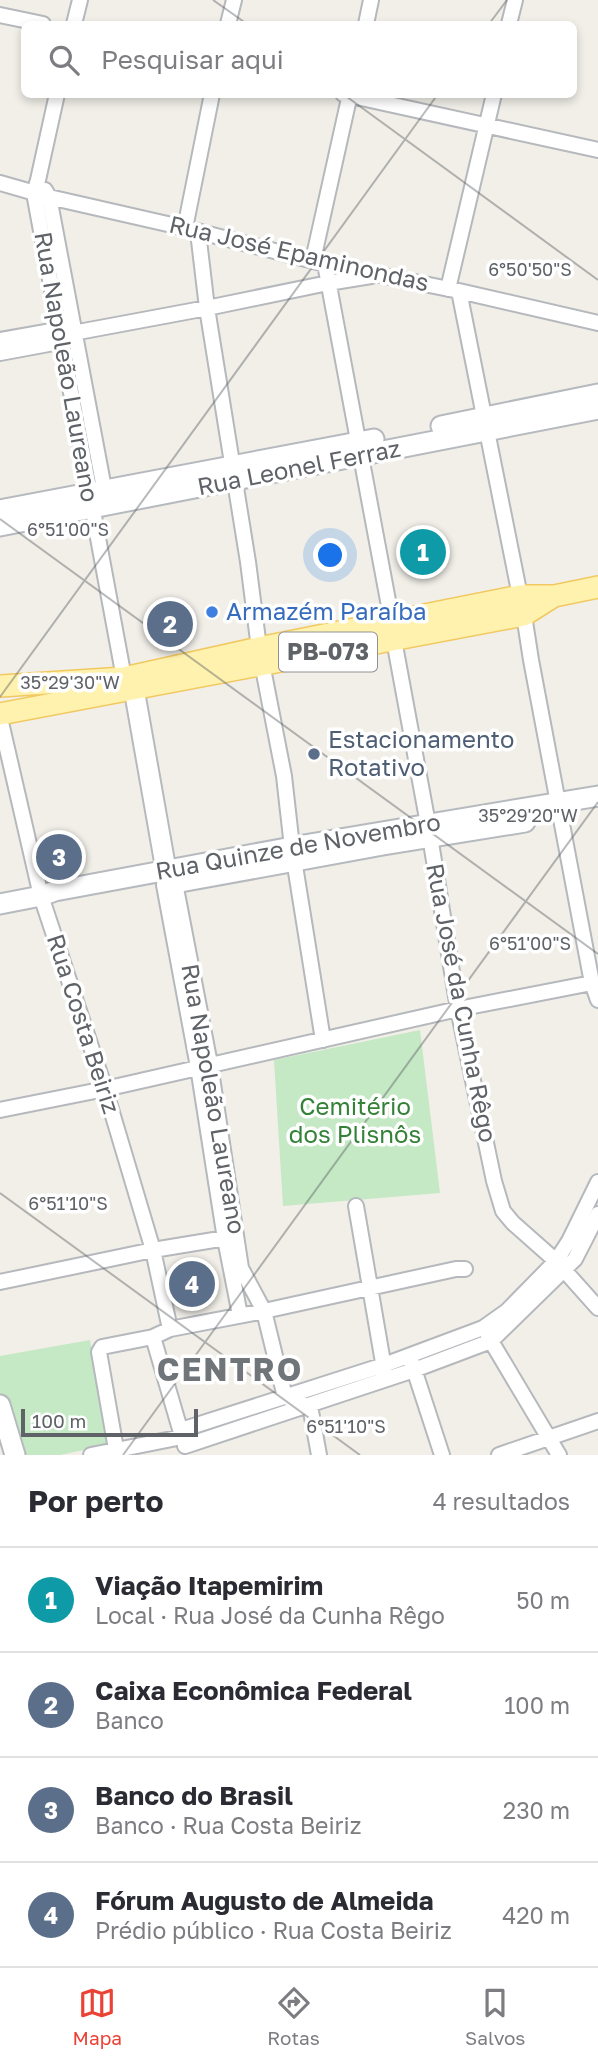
<!DOCTYPE html>
<html lang="pt">
<meta charset="utf-8">
<style>
body{margin:0;font-family:"Golos Text",sans-serif;background:#f7f7f7;color:#2b2b33}
.scale{position:absolute;left:21px;bottom:18px;width:177px;box-sizing:border-box;padding-left:7px;border:4px solid #5f6368;border-top:0;font-size:19px;line-height:24px;white-space:nowrap;color:#5f6368;-webkit-text-stroke:5px #fff;paint-order:stroke}
.you{position:absolute;left:331px;top:556px;width:24px;height:24px;margin:-18px;border:5px solid #fff;border-radius:50%;background:#1a73e8;box-shadow:0 0 0 10px #1a73e833}
.badge{display:grid;place-items:center;width:46px;height:46px;border-radius:50%;background:#ea4335;color:#fff;font-size:23px;font-weight:700}
.pin{position:absolute;translate:-50% -50%;border:4px solid #fff;box-shadow:0 2px 7px #0006}
.list{margin:0;padding:0;list-style:none}
h2{display:flex;justify-content:space-between;align-items:center;height:91px;margin:0;padding:0 28px;font-size:30px}
h2 small{font-size:23px;font-weight:400;color:#7c7c81}
.list li{display:grid;grid-template-columns:46px 1fr auto;gap:21px;align-items:center;box-sizing:border-box;height:105px;padding:0 28px;border-top:2px solid #e1e1e2}
.list b{display:block;font-size:26px;white-space:nowrap}
.list p{margin:0;font-size:23px;white-space:nowrap;color:#7c7c81}
.list em{font-size:23px;font-style:normal;color:#7c7c81}
.icon{flex:none;width:38px;height:38px;fill:none;stroke:currentColor;stroke-width:2;stroke-linecap:round;stroke-linejoin:round}
.map{position:relative;flex:none;width:598px;height:1455px;overflow:hidden}
.search{position:absolute;background:#fff;box-shadow:0 4px 10px #0003;left:21px;right:21px;top:21px;height:77px;display:flex;align-items:center;gap:18px;box-sizing:border-box;padding:0 24px;border-radius:10px;color:#7c7c81;font-size:26px}
.sheet{height:511px;background:#fff}
nav{display:flex;justify-content:space-around;align-items:center;box-sizing:border-box;height:98px;border-top:2px solid #e1e1e2;background:#fff;font-size:19px;color:#7c7c81}
nav a{display:grid;justify-items:center;gap:4px}
nav .on{color:#ea4335}
.map>svg:first-child{display:block}
.green{fill:#c5e8c5}
.lines{fill:none;stroke-linecap:round;stroke-linejoin:round}
.street-casing{stroke:#b5b8bc;stroke-width:18}
.secondary-casing{stroke:#b6babf;stroke-width:23}
.primary-casing{stroke:#f2c960;stroke-width:24}
.street{stroke:#fff;stroke-width:14}
.secondary{stroke:#fff;stroke-width:19}
.primary{stroke:#fff2af;stroke-width:21}
.ticks{fill:none;stroke:#5f6368;stroke-width:2;stroke-opacity:0.45}
.shop-dot{fill:#3f7fe0;stroke:#fff;stroke-width:2.5}
.service-dot{fill:#5c6f8a;stroke:#fff;stroke-width:2.5}
.labels{text-anchor:middle;stroke-width:7;stroke-linejoin:round;paint-order:stroke}
.shield{fill:#fff;stroke:#8f9295;stroke-width:2}
.shield-label{font-size:23px;font-weight:bold;fill:#5f6368}
.street-label{font-size:24px;fill:#5f6368;stroke:#fff}
.shop-label{font-size:24px;fill:#366cbe;stroke:#fff;text-anchor:start}
.service-label{font-size:24px;fill:#4e5e75;stroke:#fff;text-anchor:start}
.park-label{font-size:24px;fill:#348238;stroke:#fff}
.district-label{font-size:32px;font-weight:bold;letter-spacing:2px;fill:#70757a;stroke:#fff}
.ticks-label{font-size:18px;text-anchor:middle;fill:#5f6368;stroke:#fff;stroke-width:7;stroke-linejoin:round;paint-order:stroke}
</style>
<div class="map">
<svg width="598" height="1455" viewBox="0 0 598 1455">
<rect width="100%" height="100%" fill="#f1efe8"/>
<path class="green" d="M 420,1030 L 440,1193 L 283,1206 L 274,1060 Z
M 90,1340 L 108,1445 L 60,1455 L 17,1455 L 0,1398 L 0,1356 Z"/>
<g class="lines">
<defs>
<path id="street" d="M 0,15 L 43,24
M 74,24 L 80,0
M 228,24 L 234,0
M 366,24 L 371,0
M 509,24 L 515,0
M 57,94 L 38,180 L 34,193 L 124,678
M 343,94 L 598,150
M 0,183 L 49,197 L 185,228 L 325,264 L 459,291 L 598,323
M 45,190 L 49,197 L 106,499
M 185,228 L 212,94
M 198,232 L 207,308 L 248,562 L 259,648 L 284,776 L 292,847 L 323,1040
M 313,260 L 350,94
M 325,264 L 392,622
M 448,289 L 494,94
M 459,291 L 520,596
M 73,333 L 207,308 L 328,283 L 371,276
M 0,340 L 68,328
M 0,353 L 70,340
M 524,615 L 531,660 L 592,983 L 598,1000
M 394,640 L 428,824 L 458,1009 L 494,1181 L 503,1211 L 513,1223 L 556,1261 L 598,1308
M 0,718 L 41,896 L 105,1089 L 153,1250 L 170,1329
M 175,883 L 210,1064 L 241,1268 L 264,1311 L 285,1397 L 310,1406 L 319,1455
M 164,885 L 198,1067 L 225,1239 L 240,1315
M 0,1110 L 105,1089 L 458,1009 L 592,983
M 356,1206 L 385,1374
M 0,1282 L 153,1250 L 232,1237
M 488,1336 L 559,1455
M 153,1337 L 182,1436
M 412,1363 L 442,1455
M 181,1430 L 384,1365 L 483,1328 L 507,1311 L 556,1261 L 569,1241 L 598,1182
M 185,1446 L 414,1370 L 491,1341 L 575,1259 L 598,1214
M 116,1449 L 99,1352 L 102,1347 L 153,1337 L 170,1329 L 264,1311 L 456,1269 L 465,1269
M 91,1455 L 182,1437
M 499,1455 L 598,1421"/>
<path id="secondary" d="M 441,426 L 598,394
M 0,510 L 374,439
M 0,526 L 598,409
M 134,689 L 166,870
M 175,883 L 383,845 L 525,822
M 0,904 L 41,896 L 55,891 L 292,847 L 598,796
M 0,1405 L 15,1455"/>
<path id="primary" d="M 0,686 L 124,678 L 259,648 L 520,596 L 554,596 L 598,587
M 0,714 L 524,615 L 554,596"/>
</defs>
<use href="#street" class="street-casing"/>
<use href="#secondary" class="secondary-casing"/>
<use href="#primary" class="primary-casing"/>
<use href="#street" class="street"/>
<use href="#secondary" class="secondary"/>
<use href="#primary" class="primary"/>
</g>
<path class="ticks" d="M 213,0 L 247,24M 489,24 L 507,0M 343,94 L 598,280M 0,519 L 598,954M 0,697 L 438,94M 0,1193 L 360,1455M 123,1455 L 598,802"/>
<circle class="shop-dot" cx="212" cy="612" r="7"/>
<circle class="service-dot" cx="314" cy="754" r="7"/>
<g class="labels">
<rect class="shield" x="279" y="632.5" width="98" height="39" rx="5"/>
<g class="shield-label">
<text x="328" y="660">PB-073</text>
</g>
<g class="street-label">
<text transform="translate(299 254) rotate(13)" y="8">Rua José Epaminondas</text>
<text transform="translate(66 367) rotate(80)" y="8">Rua Napoleão Laureano</text>
<text transform="translate(299 468) rotate(-11)" y="8">Rua Leonel Ferraz</text>
<text transform="translate(298 847) rotate(-10)" y="8">Rua Quinze de Novembro</text>
<text transform="translate(461 1003) rotate(79)" y="8">Rua José da Cunha Rêgo</text>
<text transform="translate(83 1024) rotate(72)" y="8">Rua Costa Beiriz</text>
<text transform="translate(213 1099) rotate(80)" y="8">Rua Napoleão Laureano</text>
</g>
<g class="shop-label">
<text x="226" y="620">Armazém Paraíba</text>
</g>
<g class="service-label">
<text x="328" y="748">Estacionamento<tspan x="328" dy="28">Rotativo</tspan></text>
</g>
<g class="park-label">
<text x="355" y="1115">Cemitério<tspan x="355" dy="28">dos Plisnôs</tspan></text>
</g>
<g class="district-label">
<text x="230" y="1381">CENTRO</text>
</g>
</g>
<g class="ticks-label">
<text x="530" y="276">6°50'50"S</text>
<text x="68" y="536">6°51'00"S</text>
<text x="70" y="689">35°29'30"W</text>
<text x="528" y="822">35°29'20"W</text>
<text x="530" y="950">6°51'00"S</text>
<text x="68" y="1210">6°51'10"S</text>
<text x="346" y="1433">6°51'10"S</text>
</g>
</svg>
<div class="scale">100 m</div>
<div class="you"></div>
<div class="pin badge" style="left:423px;top:552px;background:#0f9aa8">1</div>
<div class="pin badge" style="left:170px;top:624px;background:#5c6f8a">2</div>
<div class="pin badge" style="left:59px;top:857px;background:#5c6f8a">3</div>
<div class="pin badge" style="left:192px;top:1284px;background:#5c6f8a">4</div>
<div class="search"><svg class="icon" aria-label="search" viewBox="0 0 24 24"><circle cx="10" cy="10" r="6"/><path d="M15 15l6 6"/></svg>Pesquisar aqui</div>
</div>
<section class="sheet">
<h2>Por perto<small>4 resultados</small></h2>
<ul class="list">
<li><span class="badge" style="background:#0f9aa8">1</span><div><b>Viação Itapemirim</b><p>Local · Rua José da Cunha Rêgo</p></div><em>50 m</em></li>
<li><span class="badge" style="background:#5c6f8a">2</span><div><b>Caixa Econômica Federal</b><p>Banco</p></div><em>100 m</em></li>
<li><span class="badge" style="background:#5c6f8a">3</span><div><b>Banco do Brasil</b><p>Banco · Rua Costa Beiriz</p></div><em>230 m</em></li>
<li><span class="badge" style="background:#5c6f8a">4</span><div><b>Fórum Augusto de Almeida</b><p>Prédio público · Rua Costa Beiriz</p></div><em>420 m</em></li>
</ul>
</section>
<nav>
<a class="on"><svg class="icon" aria-label="map" viewBox="0 0 24 24"><path d="M3 6l6-2 6 2 6-2v14l-6 2-6-2-6 2zM9 4v14M15 6v14"/></svg>Mapa</a>
<a><svg class="icon" aria-label="directions" viewBox="0 0 24 24"><path d="M12 3l9 9-9 9-9-9zM9 14v-3h6M13 9l2 2-2 2"/></svg>Rotas</a>
<a><svg class="icon" aria-label="saved" viewBox="0 0 24 24"><path d="M7 4h10v16l-5-4-5 4z"/></svg>Salvos</a>
</nav>
